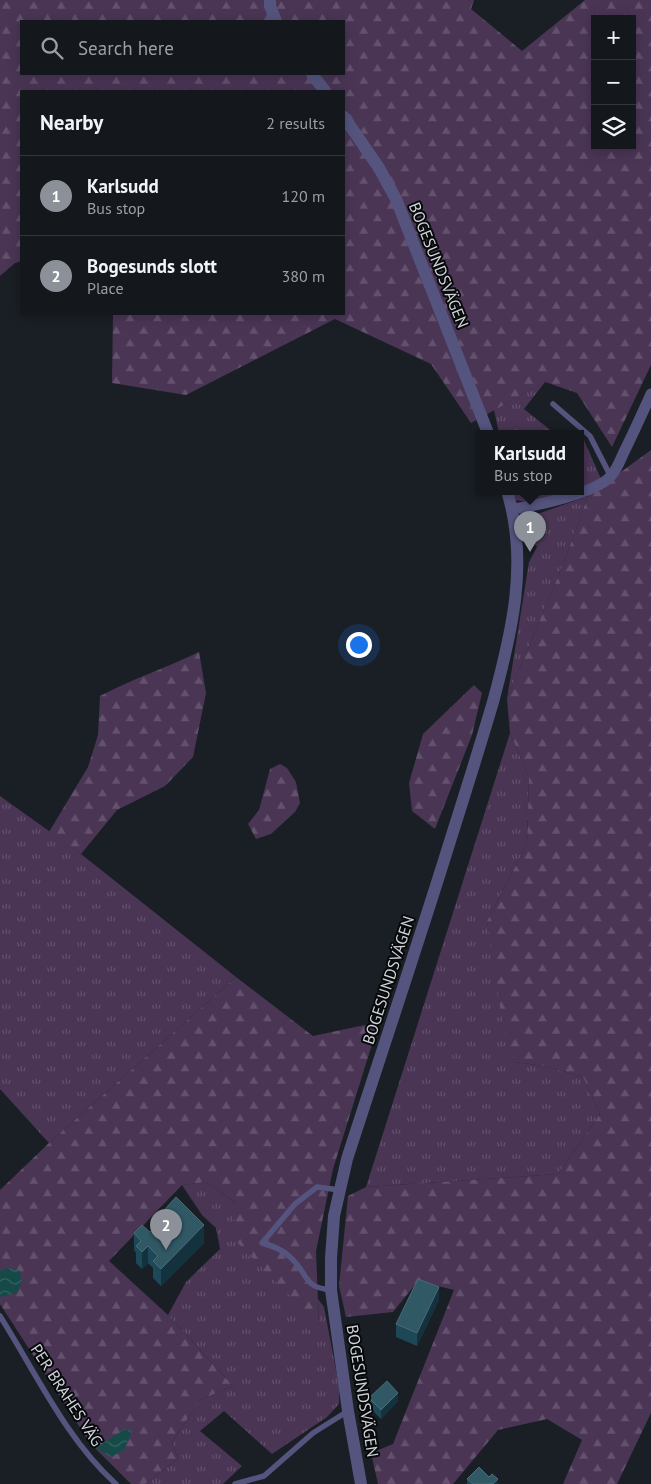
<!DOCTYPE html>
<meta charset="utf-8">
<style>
body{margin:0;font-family:"PT Sans",sans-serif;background:#1d2025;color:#f1f3f6}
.controls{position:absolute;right:15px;top:15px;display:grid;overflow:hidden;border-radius:0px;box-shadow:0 2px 12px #0003}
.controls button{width:45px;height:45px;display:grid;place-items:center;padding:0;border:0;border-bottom:1px solid #33363b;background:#14171c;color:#f1f3f6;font:25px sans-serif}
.you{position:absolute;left:358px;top:644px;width:18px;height:18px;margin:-12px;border:4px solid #fff;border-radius:50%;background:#1a73e8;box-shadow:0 0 0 8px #1a73e833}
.badge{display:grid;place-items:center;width:32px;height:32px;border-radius:50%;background:#8c9099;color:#fff;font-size:16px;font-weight:700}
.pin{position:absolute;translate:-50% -41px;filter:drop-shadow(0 1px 2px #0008)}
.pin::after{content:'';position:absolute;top:26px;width:18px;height:15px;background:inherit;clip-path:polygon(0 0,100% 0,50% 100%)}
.popup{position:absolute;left:476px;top:430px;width:108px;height:65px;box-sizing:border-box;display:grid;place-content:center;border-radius:0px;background:#14171c;filter:drop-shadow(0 1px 4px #0005);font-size:16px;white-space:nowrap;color:#9d9fa3}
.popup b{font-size:19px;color:#f1f3f6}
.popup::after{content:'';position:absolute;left:50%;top:100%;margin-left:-10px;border:10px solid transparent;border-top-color:#14171c}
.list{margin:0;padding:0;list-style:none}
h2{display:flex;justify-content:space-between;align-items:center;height:65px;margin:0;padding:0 20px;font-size:21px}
h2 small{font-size:16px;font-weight:400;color:#9d9fa3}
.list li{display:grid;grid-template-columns:32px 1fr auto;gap:15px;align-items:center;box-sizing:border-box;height:80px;padding:0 20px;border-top:1px solid #33363b}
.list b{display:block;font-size:19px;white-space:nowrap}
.list p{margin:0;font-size:16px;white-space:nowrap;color:#9d9fa3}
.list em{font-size:16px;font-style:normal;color:#9d9fa3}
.icon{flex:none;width:28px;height:28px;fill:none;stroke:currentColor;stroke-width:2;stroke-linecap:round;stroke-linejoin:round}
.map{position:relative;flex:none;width:651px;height:1484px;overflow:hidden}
.search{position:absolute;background:#14171c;box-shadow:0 2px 12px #0003;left:20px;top:20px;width:325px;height:55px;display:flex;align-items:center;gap:12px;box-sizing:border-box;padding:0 18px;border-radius:0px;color:#9d9fa3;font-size:19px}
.panel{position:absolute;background:#14171c;box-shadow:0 2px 12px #0003;left:20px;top:90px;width:325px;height:225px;border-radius:0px}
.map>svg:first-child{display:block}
.grass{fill:url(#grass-tufts)}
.forest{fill:url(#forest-firs);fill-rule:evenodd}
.water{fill:url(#water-waves)}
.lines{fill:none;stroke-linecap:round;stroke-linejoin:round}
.service{stroke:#54547e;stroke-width:5.5}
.minor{stroke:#54547e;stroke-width:11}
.tertiary{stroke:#54547e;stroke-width:12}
.wall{fill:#1d4857}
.shaded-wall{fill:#14323d}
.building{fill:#315865;stroke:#4a6b77}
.labels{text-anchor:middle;stroke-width:4;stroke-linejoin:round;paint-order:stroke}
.street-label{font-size:16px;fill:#d0d4d8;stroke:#07090b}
</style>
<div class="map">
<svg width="651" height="1484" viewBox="0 0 651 1484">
<defs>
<pattern id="grass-tufts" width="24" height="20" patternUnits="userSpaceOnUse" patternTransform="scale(1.25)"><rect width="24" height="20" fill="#4a3555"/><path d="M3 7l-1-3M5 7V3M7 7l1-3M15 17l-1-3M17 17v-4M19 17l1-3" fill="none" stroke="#63516d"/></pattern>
<pattern id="forest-firs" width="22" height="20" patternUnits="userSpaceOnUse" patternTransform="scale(1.25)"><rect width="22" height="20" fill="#4a3555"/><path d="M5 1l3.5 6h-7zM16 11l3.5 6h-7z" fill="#63516d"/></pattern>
<pattern id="water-waves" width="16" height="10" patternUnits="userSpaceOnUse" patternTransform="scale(1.25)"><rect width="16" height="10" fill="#154a49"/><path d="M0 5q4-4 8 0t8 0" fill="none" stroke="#366362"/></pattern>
</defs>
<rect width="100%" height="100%" fill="#1a1f25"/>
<path class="grass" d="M 545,382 L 524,409 L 554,433 L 499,433 L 494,410 Z
M 584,440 L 601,479 L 580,489 L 580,441 Z
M 513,491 L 576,491 L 529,503 L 516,500 Z
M 588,496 L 564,562 L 507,699 L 529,562 L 537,547 C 528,535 523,530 532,516 Z
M 510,733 L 529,777 L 527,844 L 487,921 L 514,1062 L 545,1066 L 583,1077 L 600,1114 L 558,1174 L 366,1187 Z
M 0,796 L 81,854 L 236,977 L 49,1143 L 0,1089 Z
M 206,1182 L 235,1202 L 319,1326 L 318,1299 L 324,1307 L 339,1386 L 339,1404 L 327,1417 L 272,1454 L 224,1411 L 200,1431 L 242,1466 L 223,1484 L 145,1484 L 178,1459 L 172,1442 L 200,1400 L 233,1386 L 168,1315 L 186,1282 L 220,1249 L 216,1228 L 202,1215 L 182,1185 Z"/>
<path class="forest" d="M 0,0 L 474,0 L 471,9 L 522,51 L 585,0 L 651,0 L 651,365 L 612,447 L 577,393 L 545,382 L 471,423 L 431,364 L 335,319 L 186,395 L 112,383 L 113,314 L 344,314 L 344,91 L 21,91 L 21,261 L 15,263 L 0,276 ZM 595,19 L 632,19 L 632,146 L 595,146 ZM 21,21 L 344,21 L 344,74 L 21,74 Z
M 651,450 L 651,1413 L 617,1484 L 563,1484 L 582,1440 L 547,1419 L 498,1430 L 453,1484 L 378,1484 L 371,1453 L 393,1444 L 454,1290 L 418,1281 L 393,1312 L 346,1317 L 339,1286 L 348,1196 L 366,1187 L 558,1174 L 600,1114 L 583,1077 L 545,1066 L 514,1062 L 503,1027 L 487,921 L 527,844 L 529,777 L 510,733 L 507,699 L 564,562 L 588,496 Z
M 199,652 L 206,693 L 193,757 L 165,786 L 117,810 L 81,854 L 49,832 L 88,767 L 98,735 L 100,696 C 132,679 166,668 199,652 Z
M 474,685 L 482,693 L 472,735 L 435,829 L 412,811 L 409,783 L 423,734 Z
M 280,764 L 287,768 L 296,782 L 300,803 L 295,812 L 271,834 L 256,839 L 248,824 L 259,810 L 270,769 Z
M 236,977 L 313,1036 L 379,1022 L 333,1169 L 316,1251 L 319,1326 L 233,1238 L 235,1202 L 206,1182 L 182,1185 L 109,1261 L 168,1315 L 233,1386 L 200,1400 L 172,1442 L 178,1459 L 145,1484 L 131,1484 L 90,1443 L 0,1304 L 0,1190 L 49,1143 Z"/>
<path class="water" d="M 7,1268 L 19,1270 L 22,1281 L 17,1293 L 0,1297 L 0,1271 Z
M 124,1429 L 132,1431 L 124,1450 L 111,1457 L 96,1448 Z"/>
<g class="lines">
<path class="service" d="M 553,404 L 590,436 L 611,477
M 331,1290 C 301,1287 309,1273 290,1257 C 282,1249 272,1246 262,1243 L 295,1204 L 317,1187 L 340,1190
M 0,1316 C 36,1373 66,1439 116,1484
M 235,1484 L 264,1476 L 313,1433 L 348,1411"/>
<path class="minor" d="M 513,509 C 535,506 595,493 610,477 C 616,471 620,461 623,454 C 633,434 642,414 651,394"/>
<path class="tertiary" d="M 270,0 L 270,6 L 276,21
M 312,74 L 325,91
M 344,117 L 379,168 L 396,199 L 488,433
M 361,1484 L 348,1411 L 331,1290 L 331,1258 L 334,1216 L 347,1159 C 380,1057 414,956 446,854 C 462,803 478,753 493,702 C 512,632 529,562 507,491"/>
</g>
<path class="wall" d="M 165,1209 L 204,1243 L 161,1286 L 153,1278 L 153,1268 L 148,1263 L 142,1269 L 136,1263 L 136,1253 L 134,1250 L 134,1233 L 150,1232 L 165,1217 Z
M 439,1300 L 417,1346 L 396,1337 L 396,1324 Z
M 369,1398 L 398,1401 L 381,1419 L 369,1407 Z
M 489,1477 L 498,1484 L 467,1484 L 467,1479 Z"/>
<path class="shaded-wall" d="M 204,1225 L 204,1243 L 161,1286 L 161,1269 Z
M 148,1246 L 148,1263 L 142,1269 L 142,1252 Z
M 439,1287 L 439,1300 L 417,1346 L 417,1333 Z
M 398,1393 L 398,1401 L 381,1419 L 381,1410 Z
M 498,1479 L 498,1484 L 493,1484 Z"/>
<path class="building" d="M 176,1197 L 204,1225 L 161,1269 L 153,1261 L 158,1256 L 148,1246 L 142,1252 L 136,1246 L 141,1241 L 134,1233 L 142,1225 L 150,1232 L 169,1213 L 165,1209 Z
M 418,1279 L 439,1287 L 417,1333 L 396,1324 Z
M 387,1381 L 398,1393 L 381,1410 L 369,1398 Z
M 479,1467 L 489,1477 L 492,1474 L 498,1479 L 493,1484 L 473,1484 L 467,1479 Z"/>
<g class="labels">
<g class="street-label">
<text transform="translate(439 265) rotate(68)" y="6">BOGESUNDSVÄGEN</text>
<text transform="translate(388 980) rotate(-72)" y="6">BOGESUNDSVÄGEN</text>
<text transform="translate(363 1391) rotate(81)" y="6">BOGESUNDSVÄGEN</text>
<text transform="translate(67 1395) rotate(57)" y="6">PER BRAHES VÄG</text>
</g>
</g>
</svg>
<div class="controls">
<button>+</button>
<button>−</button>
<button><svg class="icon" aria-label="layers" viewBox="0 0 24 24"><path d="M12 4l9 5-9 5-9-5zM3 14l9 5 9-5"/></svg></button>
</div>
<div class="you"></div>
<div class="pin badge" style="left:530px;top:552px">1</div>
<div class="popup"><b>Karlsudd</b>Bus stop</div>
<div class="pin badge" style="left:166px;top:1250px">2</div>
<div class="search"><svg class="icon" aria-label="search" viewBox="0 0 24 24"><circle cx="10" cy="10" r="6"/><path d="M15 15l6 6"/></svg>Search here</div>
<section class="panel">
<h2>Nearby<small>2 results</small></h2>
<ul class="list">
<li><span class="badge">1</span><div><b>Karlsudd</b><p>Bus stop</p></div><em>120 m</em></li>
<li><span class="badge">2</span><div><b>Bogesunds slott</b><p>Place</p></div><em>380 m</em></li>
</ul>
</section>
</div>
